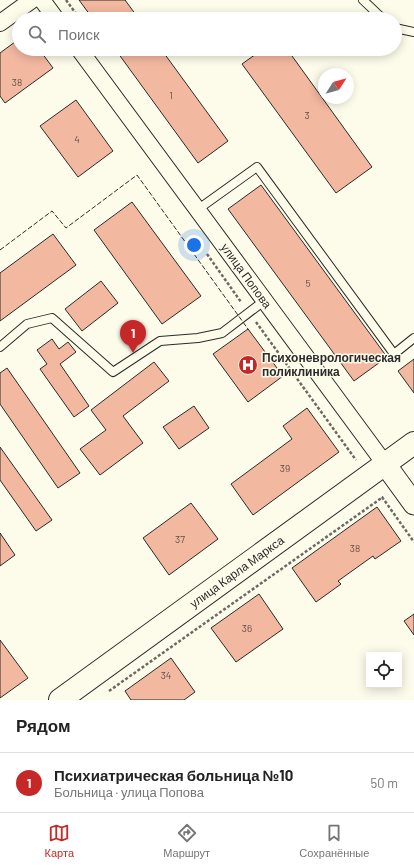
<!DOCTYPE html>
<html lang="ru">
<meta charset="utf-8">
<style>
body{margin:0;font-family:Barlow,sans-serif;background:#f2f2f2;color:#222}
.controls{position:absolute;right:12px;bottom:12px;display:grid;overflow:hidden;border-radius:0px;box-shadow:0 2px 10px #0003}
.controls button{width:36px;height:36px;display:grid;place-items:center;padding:0;border:0;border-bottom:1px solid #e0e0e0;background:#fff;color:#222;font:20px sans-serif}
.compass{position:absolute;left:318px;top:68px;width:36px;height:36px;border-radius:50%;background:#fff;box-shadow:0 2px 10px #0003;rotate:54deg}
.you{position:absolute;left:194px;top:245px;width:14px;height:14px;margin:-10px;border:3px solid #fff;border-radius:50%;background:#1a73e8;box-shadow:0 0 0 6px #1a73e833}
.badge{display:grid;place-items:center;width:26px;height:26px;border-radius:50%;background:#c62828;color:#fff;font-size:13px;font-weight:700}
.pin{position:absolute;translate:-50% -33px;filter:drop-shadow(0 1px 2px #0008)}
.pin::after{content:'';position:absolute;top:21px;width:14px;height:12px;background:inherit;clip-path:polygon(0 0,100% 0,50% 100%)}
.list{margin:0;padding:0;list-style:none}
h2{display:flex;justify-content:space-between;align-items:center;height:52px;margin:0;padding:0 16px;font-size:17px}
h2 small{font-size:13px;font-weight:400;color:#767676}
.list li{display:grid;grid-template-columns:26px 1fr auto;gap:12px;align-items:center;box-sizing:border-box;height:60px;padding:0 16px;border-top:1px solid #e0e0e0}
.list b{display:block;font-size:15px;white-space:nowrap}
.list p{margin:0;font-size:13px;white-space:nowrap;color:#767676}
.list em{font-size:13px;font-style:normal;color:#767676}
.icon{flex:none;width:22px;height:22px;fill:none;stroke:currentColor;stroke-width:2;stroke-linecap:round;stroke-linejoin:round}
.map{position:relative;flex:none;width:414px;height:700px;overflow:hidden}
.search{position:absolute;background:#fff;box-shadow:0 2px 10px #0003;left:12px;right:12px;top:12px;height:44px;display:flex;align-items:center;gap:10px;box-sizing:border-box;padding:0 14px;border-radius:22px;color:#767676;font-size:15px}
.sheet{height:112px;background:#fff}
nav{display:flex;justify-content:space-around;align-items:center;box-sizing:border-box;height:56px;border-top:1px solid #e0e0e0;background:#fff;font-size:11px;color:#767676}
nav a{display:grid;justify-items:center;gap:2px}
nav .on{color:#c62828}
.map>svg:first-child{display:block}
.building{fill:#f2b8a0;stroke:#2b2b2b}
.lines{fill:none;stroke-linecap:round;stroke-linejoin:round}
.service-casing{stroke:#2b2b2b;stroke-width:10}
.minor-casing{stroke:#2b2b2b;stroke-width:18}
.tertiary-casing{stroke:#2b2b2b;stroke-width:23}
.secondary-casing{stroke:#2b2b2b;stroke-width:24}
.path{stroke:#6a6964;stroke-width:2.5;stroke-dasharray:3 2;stroke-linecap:butt}
.service{stroke:#fdfbea;stroke-width:8}
.minor{stroke:#fdfbea;stroke-width:16}
.tertiary{stroke:#fdfbea;stroke-width:21}
.secondary{stroke:#fdfbea;stroke-width:22}
.fence{stroke:#2b2b2b;stroke-width:1;stroke-dasharray:5 2;stroke-linecap:butt}
.labels{text-anchor:middle;stroke-width:3;stroke-linejoin:round;paint-order:stroke}
.number-label{font-size:10px;fill:#5d4e48}
.street-label{font-size:12px;fill:#2b2b2b;stroke:#fdfbea}
.poi-label{font-size:12px;font-weight:bold;fill:#2b2b2b;stroke:#fdfbea;text-anchor:start}
</style>
<div class="map">
<svg width="414" height="700" viewBox="0 0 414 700">
<rect width="100%" height="100%" fill="#fdfbea"/>
<path class="building" d="M 79,0 L 125,0 L 139,19 L 93,19 Z
M 19,39 L 19,49 L 39,49 L 53,68 L 5,103 L 0,96 L 0,53 Z
M 115,49 L 161,49 L 228,141 L 198,163 Z
M 263,49 L 287,49 L 372,167 L 336,193 L 242,64 Z
M 76,100 L 113,151 L 78,177 L 40,126 Z
M 261,185 L 387,357 L 354,381 L 228,209 Z
M 132,202 L 201,296 L 162,324 L 94,230 Z
M 53,234 L 76,265 L 0,321 L 0,273 Z
M 101,281 L 118,303 L 82,331 L 65,309 Z
M 248,329 L 283,376 L 248,402 L 213,354 Z
M 52,339 L 59,349 L 68,342 L 76,352 L 60,364 L 89,406 L 74,417 L 40,369 L 47,364 L 37,350 Z
M 414,359 L 414,393 L 398,371 Z
M 154,362 L 169,381 L 123,416 L 143,443 L 100,475 L 80,449 L 106,430 L 91,410 Z
M 7,368 L 80,473 L 58,488 L 0,404 L 0,373 Z
M 194,406 L 209,428 L 179,449 L 163,427 Z
M 307,408 L 339,452 L 253,515 L 231,484 L 292,439 L 283,426 Z
M 0,447 L 52,520 L 36,531 L 0,480 Z
M 191,503 L 218,539 L 169,575 L 143,538 Z
M 377,507 L 401,541 L 375,559 L 373,556 L 338,581 L 341,584 L 316,602 L 292,568 Z
M 0,533 L 15,555 L 0,566 Z
M 259,594 L 283,629 L 236,662 L 211,628 Z
M 414,614 L 414,635 L 404,621 Z
M 0,640 L 28,678 L 0,698 Z
M 171,658 L 195,692 L 184,700 L 131,700 L 125,691 Z"/>
<g class="lines">
<defs>
<path id="service" d="M 363,0 L 383,19
M 395,28 L 414,32
M 197,210 L 257,167 L 394,354 L 414,338
M 0,347 L 27,324 L 52,318 L 113,372 L 160,341 L 198,338 L 222,333 L 264,301"/>
<path id="minor" d="M 42,0 L 56,19
M 0,23 L 32,0
M 79,49 L 385,464"/>
<path id="tertiary" d="M 385,464 L 414,504"/>
<path id="secondary" d="M 60,700 L 414,443"/>
</defs>
<use href="#service" class="service-casing"/>
<use href="#minor" class="minor-casing"/>
<use href="#tertiary" class="tertiary-casing"/>
<use href="#secondary" class="secondary-casing"/>
<path class="path" d="M 66,0 L 80,19
M 207,254 L 241,302
M 256,322 L 356,460
M 382,497 L 414,542
M 109,691 L 383,497"/>
<use href="#service" class="service"/>
<use href="#minor" class="minor"/>
<use href="#tertiary" class="tertiary"/>
<use href="#secondary" class="secondary"/>
<path class="fence" d="M 0,250 L 52,211 L 66,228 L 137,175 L 248,329"/>
</g>
<defs>
<symbol id="hospital-disc" viewBox="-11 -11 22 22"><circle r="9.5" fill="#c62828" stroke="#fdfbea"/><path d="M-5-5h3v3.5h4V-5h3V5h-3V1.5h-4V5h-3Z" fill="#fff"/></symbol>
</defs>
<g fill-rule="evenodd">
<use href="#hospital-disc" x="237" y="354" width="22" height="22"/>
</g>
<g class="labels">
<g class="number-label">
<text x="17" y="86">38</text>
<text x="171" y="99">1</text>
<text x="307" y="119">3</text>
<text x="77" y="143">4</text>
<text x="308" y="287">5</text>
<text x="285" y="472">39</text>
<text x="180" y="543">37</text>
<text x="355" y="552">38</text>
<text x="247" y="632">36</text>
<text x="166" y="679">34</text>
</g>
<g class="street-label">
<text transform="translate(246 276) rotate(54)" y="4">улица Попова</text>
<text transform="translate(237 572) rotate(-36)" y="4">улица Карла Маркса</text>
</g>
<g class="poi-label">
<text x="262" y="362">Психоневрологическая<tspan x="262" dy="14">поликлиника</tspan></text>
</g>
</g>
</svg>
<div class="controls">
<button><svg class="icon" aria-label="locate" viewBox="0 0 24 24"><circle cx="12" cy="12" r="6"/><path d="M12 2v4M12 18v4M2 12h4M18 12h4"/></svg></button>
</div>
<svg class="compass" viewBox="-18 -18 36 36"><path d="M0-13l5 13h-10z" fill="#e53935"/><path d="M0 13l5-13h-10z" fill="#767676"/></svg>
<div class="you"></div>
<div class="pin badge" style="left:133px;top:353px">1</div>
<div class="search"><svg class="icon" aria-label="search" viewBox="0 0 24 24"><circle cx="10" cy="10" r="6"/><path d="M15 15l6 6"/></svg>Поиск</div>
</div>
<section class="sheet">
<h2>Рядом<small></small></h2>
<ul class="list">
<li><span class="badge">1</span><div><b>Психиатрическая больница №10</b><p>Больница · улица Попова</p></div><em>50 m</em></li>
</ul>
</section>
<nav>
<a class="on"><svg class="icon" aria-label="map" viewBox="0 0 24 24"><path d="M3 6l6-2 6 2 6-2v14l-6 2-6-2-6 2zM9 4v14M15 6v14"/></svg>Карта</a>
<a><svg class="icon" aria-label="directions" viewBox="0 0 24 24"><path d="M12 3l9 9-9 9-9-9zM9 14v-3h6M13 9l2 2-2 2"/></svg>Маршрут</a>
<a><svg class="icon" aria-label="saved" viewBox="0 0 24 24"><path d="M7 4h10v16l-5-4-5 4z"/></svg>Сохранённые</a>
</nav>
